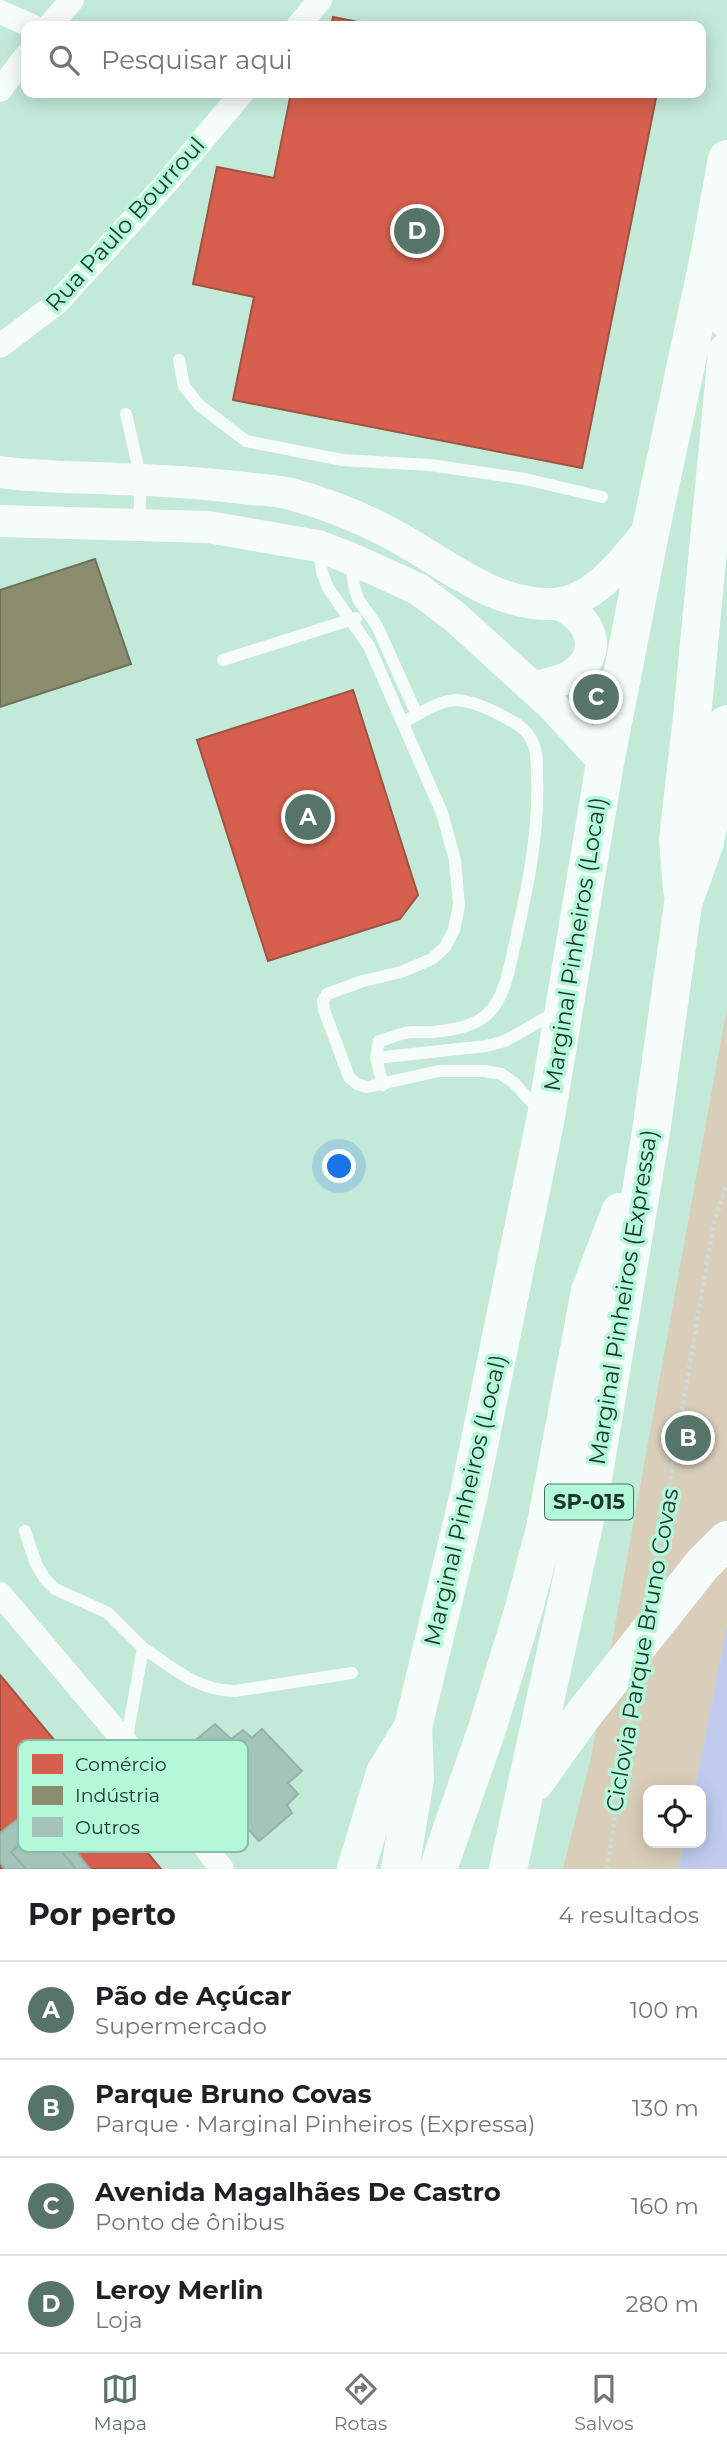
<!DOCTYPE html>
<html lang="pt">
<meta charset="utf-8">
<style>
body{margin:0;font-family:Montserrat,sans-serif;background:#f6f6f6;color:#202124}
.controls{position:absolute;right:21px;bottom:21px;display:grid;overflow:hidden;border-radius:14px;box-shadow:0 4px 18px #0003}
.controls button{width:63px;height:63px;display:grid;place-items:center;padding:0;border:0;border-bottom:2px solid #e0e0e0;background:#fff;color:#202124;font:35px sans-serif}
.you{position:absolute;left:340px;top:1167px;width:24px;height:24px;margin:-18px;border:5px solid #fff;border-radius:50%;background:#1a73e8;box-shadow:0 0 0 10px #1a73e833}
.badge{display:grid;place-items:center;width:46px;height:46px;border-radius:50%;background:#567568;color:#fff;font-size:23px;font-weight:700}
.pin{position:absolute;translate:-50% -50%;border:4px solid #fff;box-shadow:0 2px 7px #0006}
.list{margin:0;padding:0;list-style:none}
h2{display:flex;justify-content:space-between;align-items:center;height:91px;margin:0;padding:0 28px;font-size:30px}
h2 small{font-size:23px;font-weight:400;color:#757577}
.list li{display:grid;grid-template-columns:46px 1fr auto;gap:21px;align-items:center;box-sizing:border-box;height:98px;padding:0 28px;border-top:2px solid #e0e0e0}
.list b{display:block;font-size:26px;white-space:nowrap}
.list p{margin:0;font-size:23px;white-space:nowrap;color:#757577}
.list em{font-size:23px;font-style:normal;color:#757577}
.icon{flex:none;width:38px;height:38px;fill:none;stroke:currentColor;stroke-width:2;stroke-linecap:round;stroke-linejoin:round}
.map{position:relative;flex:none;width:727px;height:1869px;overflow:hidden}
.search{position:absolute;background:#fff;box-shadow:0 4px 18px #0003;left:21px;right:21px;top:21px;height:77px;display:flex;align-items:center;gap:18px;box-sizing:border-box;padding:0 24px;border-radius:14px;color:#757577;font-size:26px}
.sheet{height:483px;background:#fff}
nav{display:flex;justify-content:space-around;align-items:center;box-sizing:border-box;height:98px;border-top:2px solid #e0e0e0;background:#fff;font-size:19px;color:#757577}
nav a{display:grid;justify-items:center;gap:4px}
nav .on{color:#567568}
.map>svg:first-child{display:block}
.green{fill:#d9ceb9}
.water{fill:#c0cbef}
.shops{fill:#d6604d;stroke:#9e5343;stroke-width:2}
.industry{fill:#8c8c6e;stroke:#6a725a;stroke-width:2}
.building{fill:#a4c4ba;stroke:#92b3a9;stroke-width:2}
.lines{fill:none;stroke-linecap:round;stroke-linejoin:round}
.path{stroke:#cfdbd5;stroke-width:4.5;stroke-dasharray:3.5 3.5;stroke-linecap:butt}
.service{stroke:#f6fcf9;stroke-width:12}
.minor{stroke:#f6fcf9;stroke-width:24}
.tertiary{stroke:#f6fcf9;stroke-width:32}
.trunk{stroke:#f6fcf9;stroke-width:38}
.motorway{stroke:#f6fcf9;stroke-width:38}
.labels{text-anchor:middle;stroke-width:7;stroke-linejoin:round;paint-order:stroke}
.shield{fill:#b4f8da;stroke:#497060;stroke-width:2}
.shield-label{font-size:21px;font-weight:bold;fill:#1b362b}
.street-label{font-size:23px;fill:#1b362b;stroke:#b4f8da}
.key{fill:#b4f8da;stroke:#86bea6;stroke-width:2}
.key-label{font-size:19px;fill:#1b362b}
</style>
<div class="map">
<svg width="727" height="1869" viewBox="0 0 727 1869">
<rect width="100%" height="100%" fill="#c3e9d8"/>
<path class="green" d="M 727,1007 L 727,1625 L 695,1790 L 648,1790 L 648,1843 L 684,1843 L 678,1869 L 563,1869 L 591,1758 Z"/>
<path class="water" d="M 727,1625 L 727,1869 L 678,1869 L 684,1843 L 701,1843 L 701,1790 L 695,1790 Z"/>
<path class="shops" d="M 333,17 L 378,26 L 331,26 Z
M 291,93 L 657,93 L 582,468 L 233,400 L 254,297 L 193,284 L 217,167 L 274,178 Z
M 353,690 L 418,895 L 400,919 L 268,961 L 197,740 Z
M 0,1675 L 100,1795 L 161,1869 L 0,1869 Z"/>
<path class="industry" d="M 95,559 L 131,664 L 0,707 L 0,590 Z"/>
<path class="building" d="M 215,1724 L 231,1739 L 243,1730 L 252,1738 L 262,1729 L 302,1771 L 288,1783 L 298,1794 L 287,1805 L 292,1813 L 259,1841 L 210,1787 L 195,1800 L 167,1764 Z
M 45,1798 L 72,1832 L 65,1837 L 90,1869 L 5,1869 L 0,1863 L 0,1833 Z
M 41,1827 L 76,1869 L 26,1869 L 11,1852 Z"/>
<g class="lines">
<path class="path" d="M 654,1576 L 714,1222 L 727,1185
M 607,1869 L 632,1702"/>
<path class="service" d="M 179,360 L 184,386 L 199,405 L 246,441 L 342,460 L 430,465 L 525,479 L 602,497
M 126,414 L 141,479 L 139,524
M 319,550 L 322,572 L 328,588 L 369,646 L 442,813 L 455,860 L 459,905 L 454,930 L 445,947 L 432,959 L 401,972 L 363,981 L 327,994 L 323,1001 L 324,1010 L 349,1077 L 357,1084 L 367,1087 L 439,1071 L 485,1071 L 501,1074 L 513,1082 L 540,1111
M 352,563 L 354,586 L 358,599 L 377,626 L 417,715
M 223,660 L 356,618
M 376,1058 L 486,1046 L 505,1041 L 556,1012
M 383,1085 L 376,1058 L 379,1041 C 388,1039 396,1035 405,1033 C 414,1031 424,1033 432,1032 C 482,1028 500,1014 510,965 C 524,904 540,838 537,775 C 537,764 537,752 533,743 C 526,726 511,721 497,713 C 450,690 445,701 403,722
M 25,1531 L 36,1564 L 45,1579 L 55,1589 L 108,1613 L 143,1648 L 126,1743
M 143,1648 C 175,1669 196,1690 235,1691 L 352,1673"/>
<path class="minor" d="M 0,12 L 32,26
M 49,26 L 72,0
M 298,26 L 320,0
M 0,90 L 26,56
M 0,346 L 57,303 L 168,181 L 242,93
M 0,1594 L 126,1743 L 222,1869"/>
<path class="tertiary" d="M 0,472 C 38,477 78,477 117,479 C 159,480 201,483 244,488 C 259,490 276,490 291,494 C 324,503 360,517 390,533 C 442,560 491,606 553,604 C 596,602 626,557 651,528
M 0,521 L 208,527 L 318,546 L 352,559 L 418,589 L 454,616 L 552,705 L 605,763
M 533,688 C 545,684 560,682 571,676 C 606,653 591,616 557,604"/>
<path class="trunk" d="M 356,1869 L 385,1773 L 413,1727
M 400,1869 L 415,1779 L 413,1727 L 469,1494 L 546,1117 L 605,763 L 651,528 L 709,257 L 727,159"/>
<path class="motorway" d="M 709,257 L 727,319
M 682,890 L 678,840 L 692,717 L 727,352
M 535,1782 L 583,1715 L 702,1565 L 727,1540
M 438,1869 L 487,1729 L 524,1608 L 545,1529 L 590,1291 L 620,1212
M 508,1869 L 590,1497 L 651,1132 L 683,904 L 705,842 L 727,724"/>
</g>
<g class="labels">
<rect class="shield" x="545" y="1484.5" width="88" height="35" rx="5"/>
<g class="shield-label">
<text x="589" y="1509">SP-015</text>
</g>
<g class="street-label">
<text transform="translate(125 224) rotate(-48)" y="8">Rua Paulo Bourroul</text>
<text transform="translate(575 944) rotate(-81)" y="8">Marginal Pinheiros (Local)</text>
<text transform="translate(623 1297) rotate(-81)" y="8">Marginal Pinheiros (Expressa)</text>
<text transform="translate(465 1500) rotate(-77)" y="8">Marginal Pinheiros (Local)</text>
<text transform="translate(642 1650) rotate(-80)" y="8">Ciclovia Parque Bruno Covas</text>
</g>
</g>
<rect x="18" y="1740" width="230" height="112" rx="10" class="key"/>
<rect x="32" y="1754" width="31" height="20" fill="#d6604d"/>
<rect x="32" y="1786" width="31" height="19" fill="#8c8c6e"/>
<rect x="32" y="1817" width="31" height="20" fill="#a4c4ba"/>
<g class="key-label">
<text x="75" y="1771">Comércio</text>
<text x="75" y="1802">Indústria</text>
<text x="75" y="1834">Outros</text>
</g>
</svg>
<div class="controls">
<button><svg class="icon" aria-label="locate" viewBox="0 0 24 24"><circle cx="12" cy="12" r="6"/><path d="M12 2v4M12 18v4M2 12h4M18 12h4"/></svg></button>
</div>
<div class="you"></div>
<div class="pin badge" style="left:308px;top:817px">A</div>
<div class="pin badge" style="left:688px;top:1438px">B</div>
<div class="pin badge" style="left:596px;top:697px">C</div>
<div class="pin badge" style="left:417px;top:231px">D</div>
<div class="search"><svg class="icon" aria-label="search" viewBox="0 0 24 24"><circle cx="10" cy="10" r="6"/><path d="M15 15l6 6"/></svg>Pesquisar aqui</div>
</div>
<section class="sheet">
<h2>Por perto<small>4 resultados</small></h2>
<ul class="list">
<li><span class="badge">A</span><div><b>Pão de Açúcar</b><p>Supermercado</p></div><em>100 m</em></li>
<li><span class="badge">B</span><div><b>Parque Bruno Covas</b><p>Parque · Marginal Pinheiros (Expressa)</p></div><em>130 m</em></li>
<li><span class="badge">C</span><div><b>Avenida Magalhães De Castro</b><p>Ponto de ônibus</p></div><em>160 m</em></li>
<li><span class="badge">D</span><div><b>Leroy Merlin</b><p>Loja</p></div><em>280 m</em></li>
</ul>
</section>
<nav>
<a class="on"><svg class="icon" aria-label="map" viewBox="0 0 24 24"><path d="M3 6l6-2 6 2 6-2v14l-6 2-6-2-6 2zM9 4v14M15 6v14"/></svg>Mapa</a>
<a><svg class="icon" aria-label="directions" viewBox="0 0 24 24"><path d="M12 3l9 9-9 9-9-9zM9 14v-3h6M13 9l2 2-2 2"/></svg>Rotas</a>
<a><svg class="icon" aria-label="saved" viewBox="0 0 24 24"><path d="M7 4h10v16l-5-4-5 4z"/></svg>Salvos</a>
</nav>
